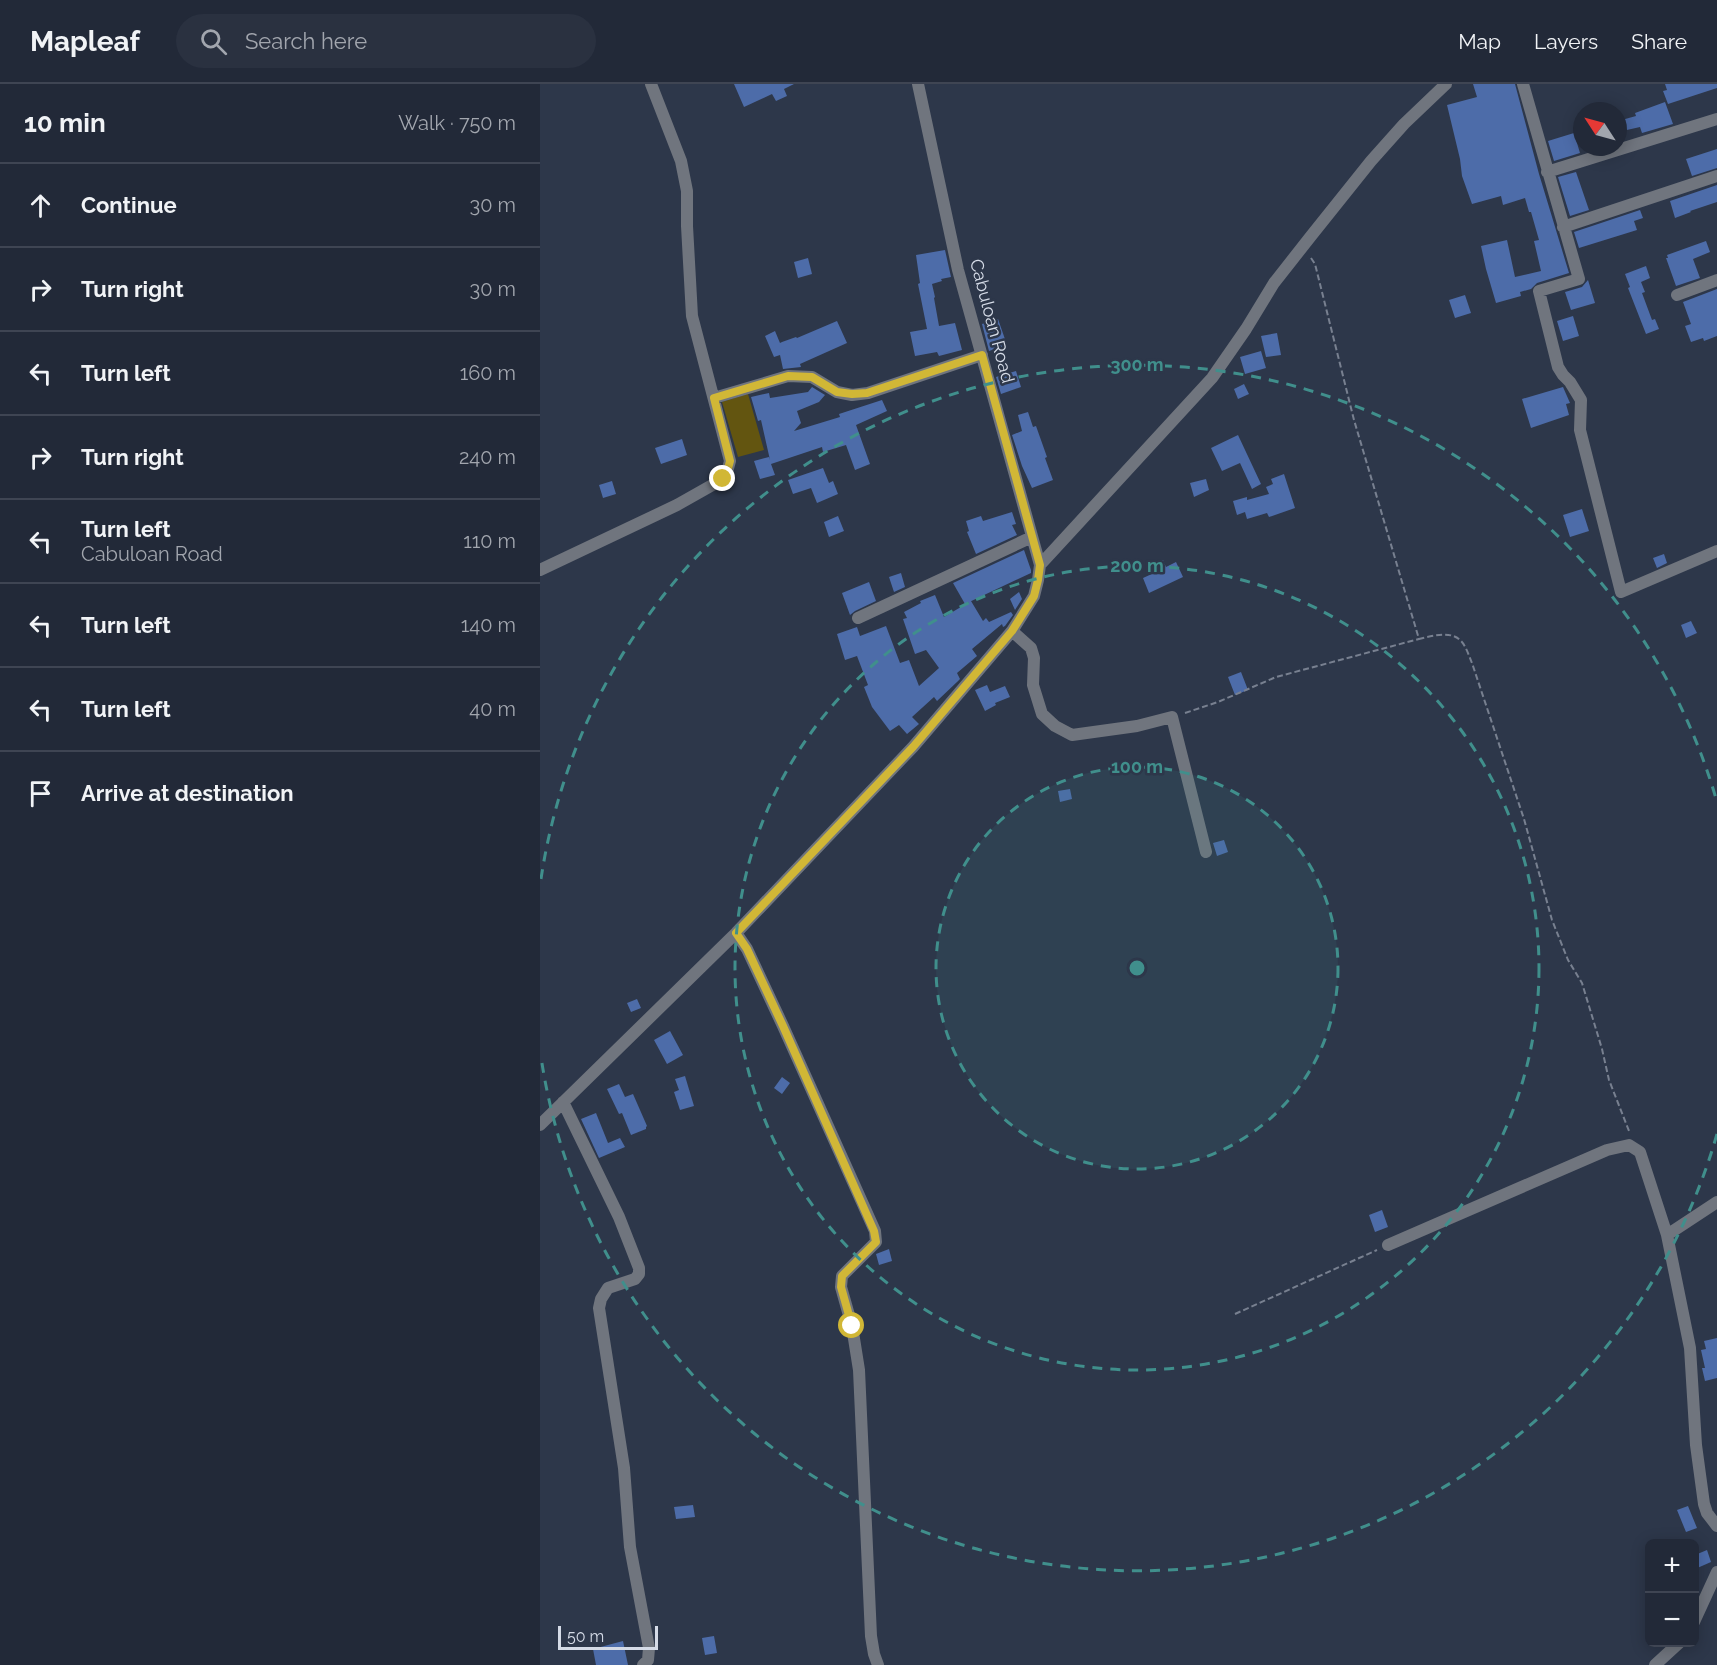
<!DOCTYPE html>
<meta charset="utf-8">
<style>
body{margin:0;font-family:Raleway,sans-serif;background:#2a3140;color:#f1f3f6}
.controls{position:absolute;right:18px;bottom:18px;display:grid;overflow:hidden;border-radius:9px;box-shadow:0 3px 15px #0003}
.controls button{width:54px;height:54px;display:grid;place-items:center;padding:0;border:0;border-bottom:2px solid #3f4553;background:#222938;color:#f1f3f6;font:30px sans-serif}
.compass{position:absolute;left:1033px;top:18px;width:54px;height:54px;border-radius:50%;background:#222938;box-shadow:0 3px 15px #0003;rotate:306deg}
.scale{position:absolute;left:18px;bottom:15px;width:100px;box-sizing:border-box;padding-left:6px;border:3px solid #d5dbe7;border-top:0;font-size:16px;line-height:21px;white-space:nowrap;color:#d5dbe7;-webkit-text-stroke:4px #2d374a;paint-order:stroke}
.stop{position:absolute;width:18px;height:18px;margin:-14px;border:4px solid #d1b736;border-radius:50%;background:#fff}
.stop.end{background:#d1b736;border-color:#fff;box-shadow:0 2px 6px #0008}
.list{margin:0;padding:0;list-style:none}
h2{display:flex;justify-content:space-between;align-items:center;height:78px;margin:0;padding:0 24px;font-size:26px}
h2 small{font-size:20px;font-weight:400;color:#a2a6ae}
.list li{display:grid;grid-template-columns:39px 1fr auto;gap:18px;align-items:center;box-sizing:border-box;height:84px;padding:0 24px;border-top:2px solid #3f4553}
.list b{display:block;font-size:22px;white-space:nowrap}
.list p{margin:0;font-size:20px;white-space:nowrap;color:#a2a6ae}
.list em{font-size:20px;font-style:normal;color:#a2a6ae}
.icon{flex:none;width:33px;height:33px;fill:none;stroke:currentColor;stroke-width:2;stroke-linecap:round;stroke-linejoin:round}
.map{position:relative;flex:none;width:1177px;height:1581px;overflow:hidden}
header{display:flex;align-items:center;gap:36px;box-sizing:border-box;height:84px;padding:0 30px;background:#222938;border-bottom:2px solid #3f4553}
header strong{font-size:28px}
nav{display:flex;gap:33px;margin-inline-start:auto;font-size:21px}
.search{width:420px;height:54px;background:#2a3140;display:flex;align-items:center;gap:15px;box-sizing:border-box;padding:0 21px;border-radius:33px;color:#a2a6ae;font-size:22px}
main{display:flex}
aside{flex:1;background:#222938}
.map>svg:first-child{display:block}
.green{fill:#635510}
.building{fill:#4d6ca9}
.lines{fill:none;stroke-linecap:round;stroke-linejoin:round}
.path{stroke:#788090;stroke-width:2;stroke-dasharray:6 3;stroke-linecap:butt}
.street{stroke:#70757e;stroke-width:12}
.route{stroke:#d1b736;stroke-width:8}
.ring{fill:none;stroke:#408f8c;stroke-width:3;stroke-dasharray:10 8}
.labels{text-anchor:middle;stroke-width:5;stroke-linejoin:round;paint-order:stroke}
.street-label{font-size:18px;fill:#d5dbe7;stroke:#2d374a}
.centre{fill:#408f8c;stroke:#2d374a;stroke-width:3}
.ring-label{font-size:18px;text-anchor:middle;font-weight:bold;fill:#408f8c;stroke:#2d374a;stroke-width:5;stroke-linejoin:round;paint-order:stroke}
</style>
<header>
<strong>Mapleaf</strong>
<div class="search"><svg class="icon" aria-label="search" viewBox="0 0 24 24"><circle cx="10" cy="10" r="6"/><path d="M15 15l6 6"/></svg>Search here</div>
<nav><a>Map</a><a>Layers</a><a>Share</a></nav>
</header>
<main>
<aside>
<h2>10 min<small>Walk · 750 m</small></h2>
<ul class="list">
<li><svg class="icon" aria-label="ahead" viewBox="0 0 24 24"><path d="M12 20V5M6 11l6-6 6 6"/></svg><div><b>Continue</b></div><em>30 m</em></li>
<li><svg class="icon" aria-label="right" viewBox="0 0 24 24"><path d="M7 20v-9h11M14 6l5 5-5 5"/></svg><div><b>Turn right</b></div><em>30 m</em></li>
<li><svg class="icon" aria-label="left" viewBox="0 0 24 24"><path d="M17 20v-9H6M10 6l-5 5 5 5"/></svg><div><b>Turn left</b></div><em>160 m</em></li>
<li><svg class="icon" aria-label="right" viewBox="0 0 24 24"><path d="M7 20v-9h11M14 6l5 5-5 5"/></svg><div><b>Turn right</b></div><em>240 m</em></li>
<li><svg class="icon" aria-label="left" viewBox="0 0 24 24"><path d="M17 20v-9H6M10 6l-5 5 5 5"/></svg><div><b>Turn left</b><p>Cabuloan Road</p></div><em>110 m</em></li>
<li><svg class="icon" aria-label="left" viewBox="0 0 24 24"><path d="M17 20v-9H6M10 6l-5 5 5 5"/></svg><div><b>Turn left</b></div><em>140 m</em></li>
<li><svg class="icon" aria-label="left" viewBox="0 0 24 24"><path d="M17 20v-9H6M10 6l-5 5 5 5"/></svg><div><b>Turn left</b></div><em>40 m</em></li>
<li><svg class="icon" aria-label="arrive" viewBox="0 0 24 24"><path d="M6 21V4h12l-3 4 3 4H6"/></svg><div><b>Arrive at destination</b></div></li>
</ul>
</aside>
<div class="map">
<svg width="1177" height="1581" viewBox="0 0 1177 1581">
<rect width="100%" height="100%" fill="#2d374a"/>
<path class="green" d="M 208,310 L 224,366 L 198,373 L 182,318 Z"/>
<path class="building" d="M 194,0 L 254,0 L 244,5 L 247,12 L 236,17 L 232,10 L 204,23 Z
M 933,0 L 975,0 L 999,90 L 1029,189 L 997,199 L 991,205 L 980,208 L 981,212 L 956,219 L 946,185 L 941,162 L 967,156 L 975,193 L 1001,187 L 994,157 L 999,156 L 991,128 L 989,128 L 985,114 L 963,121 L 961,112 L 932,120 L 922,92 L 920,75 L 907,21 L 937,13 Z
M 1125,0 L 1177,0 L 1177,4 L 1128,20 L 1123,7 L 1127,6 Z
M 1125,18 L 1133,40 L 1102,49 L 1100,43 L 1078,48 L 1078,37 L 1096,32 L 1095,29 Z
M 1034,49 L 1040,69 L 1014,77 L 1008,57 Z
M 1177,65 L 1177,84 L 1152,92 L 1146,75 Z
M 1036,88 L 1049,126 L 1030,132 L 1018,93 Z
M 1177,101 L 1177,118 L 1150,127 L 1151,128 L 1135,134 L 1130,117 Z
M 1100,126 L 1103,134 L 1094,137 L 1097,146 L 1039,164 L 1034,148 Z
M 1166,157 L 1170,168 L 1153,175 L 1160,194 L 1136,202 L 1126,174 L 1128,174 L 1127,171 Z
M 405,166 L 411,193 L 401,195 L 402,197 L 392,200 L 395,213 L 394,214 L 399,242 L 415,239 L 422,266 L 399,272 L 397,268 L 375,272 L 370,248 L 387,245 L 378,200 L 380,199 L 376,171 Z
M 268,174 L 272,190 L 258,194 L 254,178 Z
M 1106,182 L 1110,194 L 1101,198 L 1105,208 L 1102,209 L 1112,236 L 1115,235 L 1119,245 L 1106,250 L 1088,204 L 1090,203 L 1085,190 Z
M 1048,196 L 1055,219 L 1031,226 L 1025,208 L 1042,203 Z
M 1177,205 L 1177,252 L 1164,257 L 1163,254 L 1151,258 L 1145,242 L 1151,240 L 1143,218 Z
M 925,211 L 931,229 L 915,234 L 909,216 Z
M 1033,232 L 1039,252 L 1023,257 L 1017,237 Z
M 458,235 L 467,261 L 449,267 L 442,240 Z
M 297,237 L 307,259 L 260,280 L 261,283 L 243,285 L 240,271 L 234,273 L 225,252 L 235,247 L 240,259 L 242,258 L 256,253 L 257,254 Z
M 737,249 L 741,271 L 726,273 L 721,252 Z
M 721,267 L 726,284 L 705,290 L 700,273 Z
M 476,287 L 481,303 L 461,310 L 456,293 Z
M 704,300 L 709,310 L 698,315 L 694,305 Z
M 272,303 L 285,311 L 279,318 L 257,327 L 261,339 L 254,347 L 300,333 L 299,330 L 342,316 L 347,327 L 316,341 L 330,380 L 315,386 L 306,361 L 283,368 L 282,363 L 231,380 L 235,391 L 220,395 L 214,377 L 229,373 L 230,376 L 221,336 L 218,337 L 211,313 L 229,309 L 230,314 L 268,308 Z
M 1023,303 L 1030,319 L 1026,320 L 1029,331 L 991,344 L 982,315 Z
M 488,328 L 493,343 L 496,342 L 507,373 L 505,374 L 513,396 L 492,404 L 482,382 L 472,351 L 482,347 L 478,331 Z
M 698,351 L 721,400 L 712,405 L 700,379 L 682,387 L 671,364 Z
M 142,355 L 147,371 L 121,380 L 115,364 Z
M 283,384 L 289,399 L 293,397 L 298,410 L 277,419 L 271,404 L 253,410 L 248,396 Z
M 744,390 L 755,424 L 729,433 L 727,429 L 707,435 L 705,428 L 697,431 L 693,417 L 707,413 L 707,416 L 729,410 L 726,403 L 733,400 L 731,395 Z
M 666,395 L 669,406 L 654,413 L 650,399 Z
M 72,397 L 76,410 L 63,414 L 59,401 Z
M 1042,425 L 1049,447 L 1030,453 L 1023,431 Z
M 472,428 L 476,440 L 472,441 L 477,451 L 436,470 L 427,448 L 429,447 L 426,437 L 441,432 L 443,437 Z
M 298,432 L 304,447 L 289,453 L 284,438 Z
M 484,466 L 491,486 L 491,489 L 425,520 L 413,499 Z
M 1124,470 L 1127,479 L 1117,484 L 1113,474 Z
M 623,476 L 626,483 L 636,478 L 643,493 L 609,509 L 603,494 L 614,489 L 610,481 Z
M 361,489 L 365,503 L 354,508 L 349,493 Z
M 329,498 L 336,517 L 315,527 L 310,531 L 302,509 Z
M 479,508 L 482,515 L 475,526 L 470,515 Z
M 395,511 L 404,533 L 431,517 L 443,537 L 446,534 L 449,538 L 471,528 L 473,531 L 465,542 L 463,543 L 462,540 L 432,565 L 437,572 L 417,589 L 420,595 L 417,598 L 397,617 L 394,613 L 372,633 L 379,640 L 367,650 L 359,641 L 350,647 L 332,623 L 324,603 L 328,601 L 317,572 L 305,576 L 297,550 L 317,543 L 320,552 L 346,542 L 360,579 L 369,576 L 379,602 L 399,584 L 386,566 L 375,570 L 363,535 L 367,534 L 364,528 L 381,519 L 380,517 Z
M 1151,537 L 1157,549 L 1146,554 L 1141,541 Z
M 701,588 L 708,606 L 695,611 L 688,593 Z
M 447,601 L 450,608 L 465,602 L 470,613 L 455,619 L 456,621 L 445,627 L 435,606 Z
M 530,705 L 532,715 L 520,718 L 518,707 Z
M 684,756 L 688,768 L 677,772 L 673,759 Z
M 97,915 L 101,924 L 91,928 L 87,919 Z
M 130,947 L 143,971 L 127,980 L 114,956 Z
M 145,992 L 154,1022 L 140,1026 L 134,1008 L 139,1006 L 135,995 Z
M 242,993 L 250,999 L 242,1010 L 234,1004 Z
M 79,1000 L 85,1013 L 93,1010 L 107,1042 L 106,1043 L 106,1045 L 91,1051 L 82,1029 L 79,1030 L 67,1005 Z
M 56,1029 L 68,1059 L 80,1054 L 85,1063 L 59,1074 L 41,1035 Z
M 842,1126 L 848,1143 L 835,1148 L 829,1131 Z
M 349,1165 L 352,1177 L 339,1181 L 336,1170 Z
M 1177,1254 L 1177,1294 L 1165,1297 L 1162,1284 L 1165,1284 L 1161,1266 L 1166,1265 L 1164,1257 Z
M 153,1421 L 155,1433 L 136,1435 L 134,1423 Z
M 1148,1422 L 1157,1444 L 1146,1448 L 1137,1426 Z
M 1167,1466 L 1171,1478 L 1155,1485 L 1155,1471 Z
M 174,1552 L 177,1569 L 165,1571 L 162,1554 Z
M 83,1557 L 88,1581 L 56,1581 L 53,1565 Z"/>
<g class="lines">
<path class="path" d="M 771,174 L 775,180 L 814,336 L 879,555 C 892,552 911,546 921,557 C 926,562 929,572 932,579 L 984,735 L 1012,836 L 1028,876 L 1042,899 L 1062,965 L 1069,996 L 1089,1047
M 645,629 L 678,618 L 736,593 L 879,555
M 695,1230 L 837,1166"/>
<path class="street" d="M 378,0 L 418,186 L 500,481
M 983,0 L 1039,195 L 999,207 L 1018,283 L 1023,291 L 1030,298 L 1041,316 L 1040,346 L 1081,508 L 1177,467
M 1007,88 L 1177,35
M 1023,143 L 1177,92
M 1137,211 L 1177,196
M 174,314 L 248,292 L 272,293 L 297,308 L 312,311 L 328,309 L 442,271
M 0,486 L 137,421 L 183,395 L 187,388 L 190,377 L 152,232 L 147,142 L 147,107 L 141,77 L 111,0
M 318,534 L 492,453
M 472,547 L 491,564 L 494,574 L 493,601 L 502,630 L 515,642 L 532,651 L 597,642 L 632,633 L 666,768
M 196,849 L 207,865 L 243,942 L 335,1147 L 336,1158 L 302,1192 L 301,1203 L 312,1242 L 319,1286 L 331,1552 L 334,1570 L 338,1581
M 23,1018 L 79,1133 L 99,1184 L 99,1190 L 95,1195 L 68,1204 L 61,1215 L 59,1224 L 84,1384 L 90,1463 L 109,1564 L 108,1576 L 103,1581
M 0,1041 L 196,849 L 373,663 L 472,547 L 494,512 L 498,496 L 500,481 L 672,294 L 706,245 L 734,199 L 771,152 L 831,77 L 864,40 L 906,0
M 1127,1151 L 1177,1118
M 848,1161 L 1067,1066 L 1089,1061 L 1100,1068 L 1127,1151 L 1150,1264 L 1156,1361 L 1164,1420 L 1167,1429 L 1177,1442
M 1154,1538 L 1177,1488
M 1115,1581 L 1140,1558"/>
</g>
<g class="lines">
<path class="route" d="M 183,395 L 187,388 L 190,377 L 174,314 L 248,292 L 272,293 L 297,308 L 312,310 L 327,309 L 442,271 L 500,481 L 498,496 L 494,512 L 472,547 L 373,663 L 196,849 L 207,865 L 243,942 L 334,1147 L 336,1158 L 302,1192 L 301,1203 L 312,1242"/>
</g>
<circle cx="597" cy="884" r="201" fill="#408f8c" fill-opacity=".12"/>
<g class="ring">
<circle cx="597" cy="884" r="201"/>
<circle cx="597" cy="884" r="402"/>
<path d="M1177 1050A603 603 0 0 1 1 973M1 795A603 603 0 0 1 1177 718"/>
</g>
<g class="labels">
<g class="street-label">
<text transform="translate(452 237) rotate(75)" y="6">Cabuloan Road</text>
</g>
</g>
<circle cx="597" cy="884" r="9" class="centre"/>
<g class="ring-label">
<text x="597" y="287">300 m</text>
<text x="597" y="488">200 m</text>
<text x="597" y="689">100 m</text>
</g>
</svg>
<div class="controls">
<button>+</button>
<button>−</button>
</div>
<svg class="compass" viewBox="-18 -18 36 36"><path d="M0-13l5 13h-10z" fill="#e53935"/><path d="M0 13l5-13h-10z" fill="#a2a6ae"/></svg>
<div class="scale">50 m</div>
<div class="stop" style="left:312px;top:1242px"></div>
<div class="stop end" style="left:183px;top:395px"></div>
</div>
</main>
